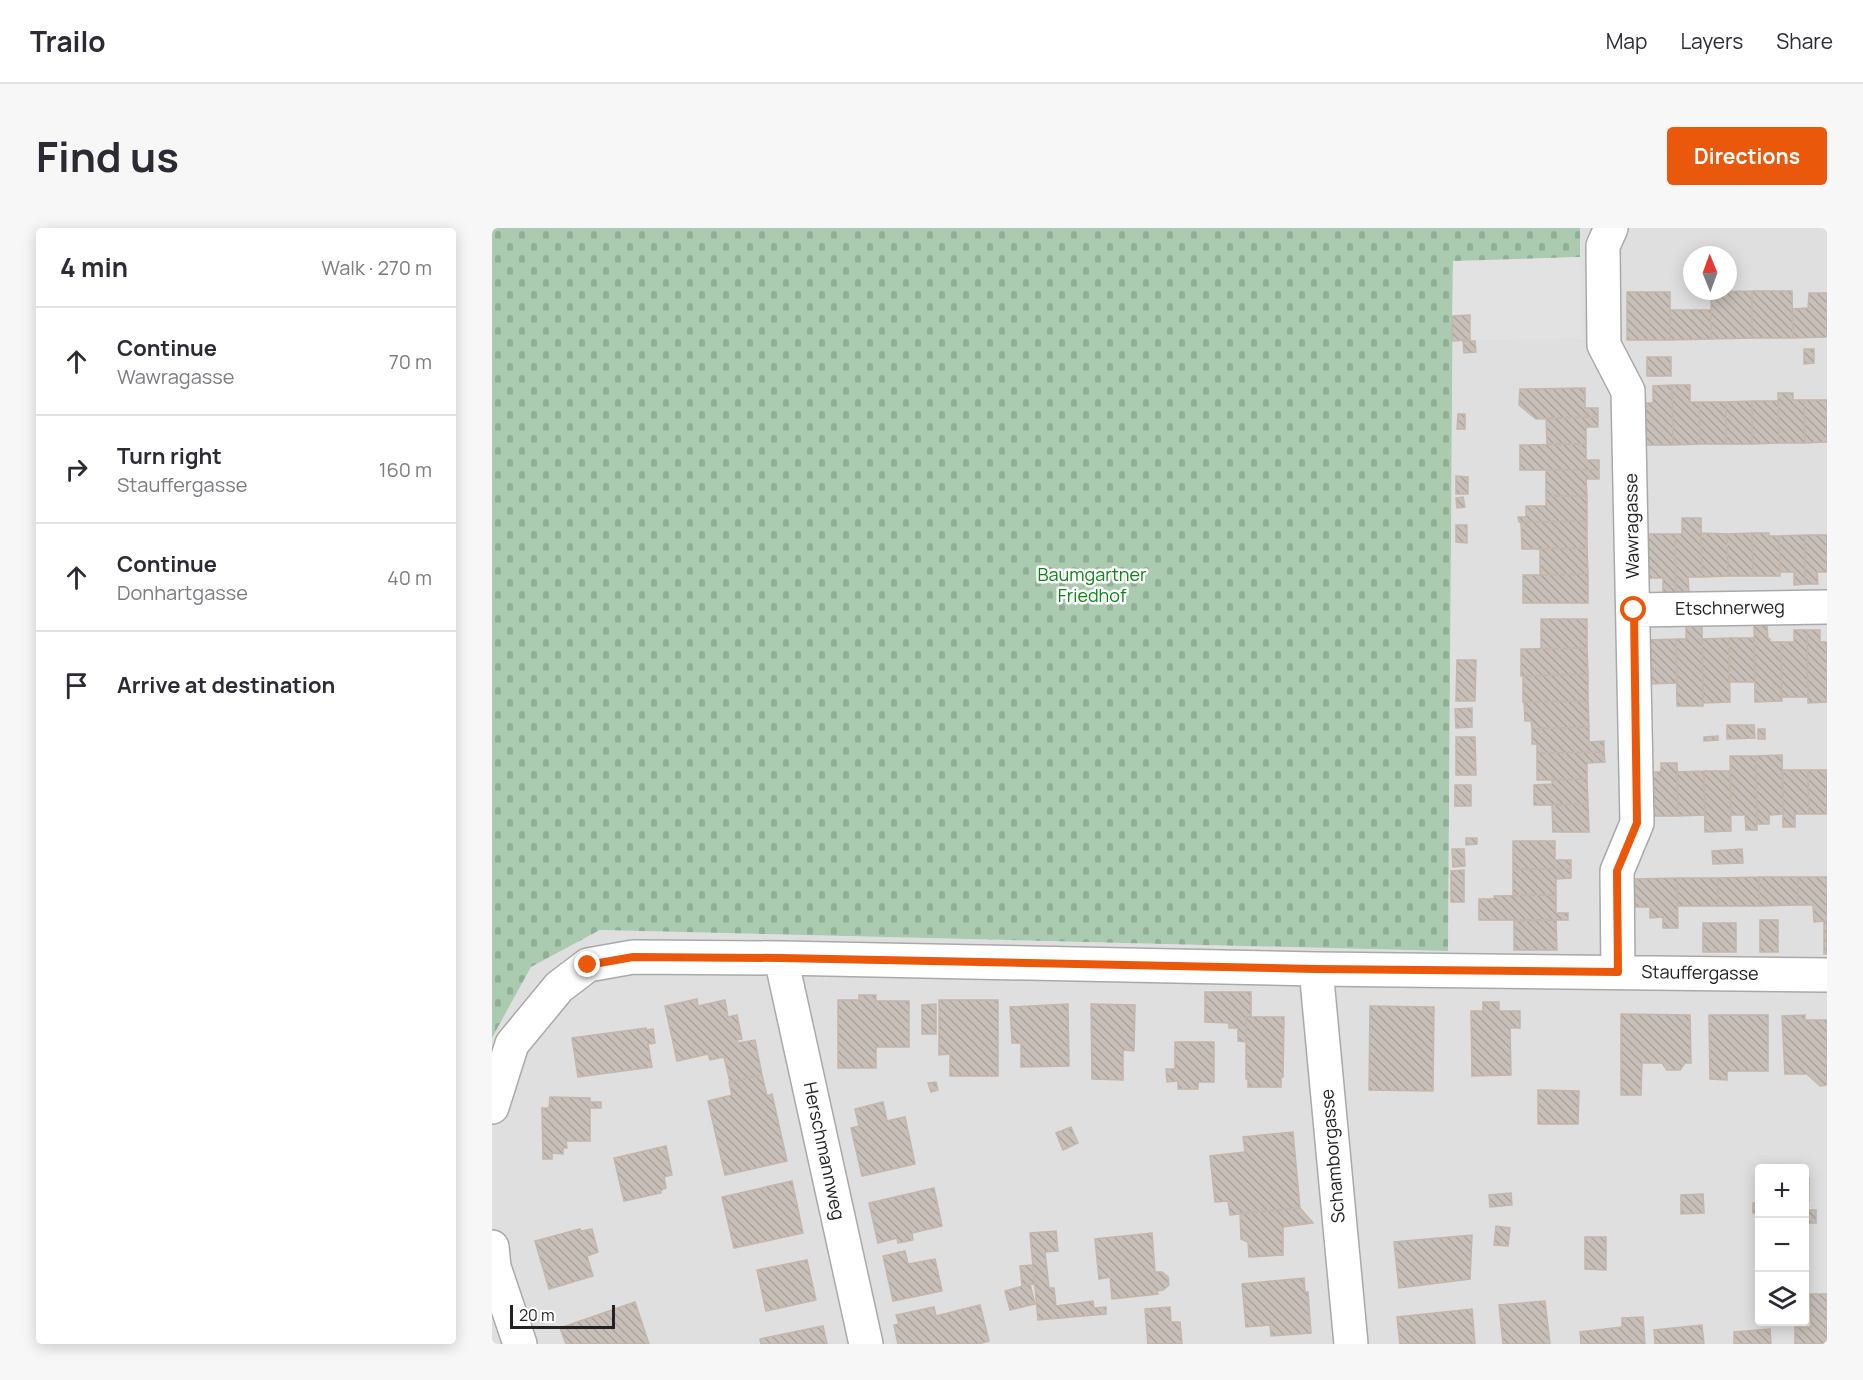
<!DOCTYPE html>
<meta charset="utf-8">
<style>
body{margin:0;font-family:Manrope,sans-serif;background:#f7f7f7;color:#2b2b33}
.controls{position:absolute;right:18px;bottom:18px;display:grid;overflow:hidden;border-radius:6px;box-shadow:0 3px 15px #0003}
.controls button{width:54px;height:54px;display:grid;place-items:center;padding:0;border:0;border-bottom:2px solid #e1e1e2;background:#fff;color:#2b2b33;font:30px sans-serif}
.compass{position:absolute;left:1191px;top:18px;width:54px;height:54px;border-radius:50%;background:#fff;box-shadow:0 3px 15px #0003;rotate:359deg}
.scale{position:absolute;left:18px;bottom:15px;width:105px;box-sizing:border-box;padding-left:6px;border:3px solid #222;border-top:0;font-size:16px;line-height:21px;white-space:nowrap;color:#222;-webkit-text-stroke:4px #fff;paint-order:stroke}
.stop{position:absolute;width:18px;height:18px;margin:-14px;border:4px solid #ea580c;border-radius:50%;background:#fff}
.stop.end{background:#ea580c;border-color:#fff;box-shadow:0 2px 6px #0008}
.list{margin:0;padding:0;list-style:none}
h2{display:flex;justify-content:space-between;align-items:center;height:78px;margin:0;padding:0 24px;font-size:26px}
h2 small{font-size:20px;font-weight:400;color:#7c7c81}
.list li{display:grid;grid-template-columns:39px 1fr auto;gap:18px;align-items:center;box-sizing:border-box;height:108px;padding:0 24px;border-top:2px solid #e1e1e2}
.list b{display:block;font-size:22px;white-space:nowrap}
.list p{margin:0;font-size:20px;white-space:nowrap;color:#7c7c81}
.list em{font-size:20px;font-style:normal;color:#7c7c81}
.icon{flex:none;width:33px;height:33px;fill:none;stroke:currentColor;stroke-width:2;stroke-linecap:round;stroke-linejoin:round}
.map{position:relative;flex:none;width:1335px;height:1116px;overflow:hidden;border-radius:6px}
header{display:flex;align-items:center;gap:36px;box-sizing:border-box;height:84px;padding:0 30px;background:#fff;border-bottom:2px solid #e1e1e2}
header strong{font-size:28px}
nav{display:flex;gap:33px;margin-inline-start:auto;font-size:21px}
.intro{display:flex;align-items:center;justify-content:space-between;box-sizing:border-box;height:144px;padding:0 36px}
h1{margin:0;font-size:42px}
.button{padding:15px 27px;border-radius:6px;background:#ea580c;color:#fff;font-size:21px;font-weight:700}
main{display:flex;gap:36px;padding:0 36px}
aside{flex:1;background:#fff;border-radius:6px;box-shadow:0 3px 15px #0003}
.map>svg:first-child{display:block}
.residential{fill:#e0dfdf;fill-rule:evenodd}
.cemetery{fill:url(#cemetery-stones)}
.parking{fill:#e2e2e2}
.building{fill:url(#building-back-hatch);stroke:#c4b6ab;stroke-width:1.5}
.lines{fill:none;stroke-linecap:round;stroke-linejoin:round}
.minor-casing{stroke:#a9a9a9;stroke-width:36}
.minor{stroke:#fff;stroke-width:33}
.route{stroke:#ea580c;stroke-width:8}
.labels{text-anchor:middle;stroke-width:5;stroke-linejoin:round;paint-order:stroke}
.street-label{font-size:18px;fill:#222;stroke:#fff}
.park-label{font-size:18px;fill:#0c8416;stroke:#fff}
</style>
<header>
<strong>Trailo</strong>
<nav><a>Map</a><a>Layers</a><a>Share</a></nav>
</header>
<div class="intro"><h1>Find us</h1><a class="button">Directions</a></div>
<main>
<aside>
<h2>4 min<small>Walk · 270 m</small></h2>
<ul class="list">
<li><svg class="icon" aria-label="ahead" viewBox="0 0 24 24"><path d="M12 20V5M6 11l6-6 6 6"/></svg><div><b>Continue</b><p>Wawragasse</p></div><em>70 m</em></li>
<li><svg class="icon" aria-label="right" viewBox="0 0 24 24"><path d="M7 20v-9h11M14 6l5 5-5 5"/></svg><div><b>Turn right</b><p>Stauffergasse</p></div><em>160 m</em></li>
<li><svg class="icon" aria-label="ahead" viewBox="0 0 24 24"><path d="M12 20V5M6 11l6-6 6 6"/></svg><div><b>Continue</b><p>Donhartgasse</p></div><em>40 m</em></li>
<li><svg class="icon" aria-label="arrive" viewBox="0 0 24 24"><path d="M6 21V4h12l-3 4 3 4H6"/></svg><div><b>Arrive at destination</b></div></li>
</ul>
</aside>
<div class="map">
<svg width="1335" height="1116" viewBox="0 0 1335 1116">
<defs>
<pattern id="cemetery-stones" width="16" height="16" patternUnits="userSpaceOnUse" patternTransform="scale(1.5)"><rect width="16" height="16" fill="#aacbaf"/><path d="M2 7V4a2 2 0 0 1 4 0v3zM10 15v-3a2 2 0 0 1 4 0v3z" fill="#92ae96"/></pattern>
<pattern id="building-back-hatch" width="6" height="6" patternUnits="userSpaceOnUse" patternTransform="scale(1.5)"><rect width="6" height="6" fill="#c7bfb8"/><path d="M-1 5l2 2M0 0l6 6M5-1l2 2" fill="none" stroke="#aba49e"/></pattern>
</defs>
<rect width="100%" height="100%" fill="#f2efe9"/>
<path class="residential" d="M 1088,0 L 1335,0 L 1335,1116 L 0,1116 L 0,810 L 39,739 L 108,702 L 956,723 L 961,33 L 1088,29 ZM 1200,27 L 1236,27 L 1236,63 L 1200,63 ZM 1268,940 L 1312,940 L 1312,1094 L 1268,1094 Z"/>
<path class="cemetery" d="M 0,0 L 1088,0 L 1088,29 L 961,34 L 956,723 L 108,702 L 39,739 L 0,810 Z"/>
<path class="parking" d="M 1088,29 L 1091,110 L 960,113 L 961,33 Z"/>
<path class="building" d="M 1260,63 L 1300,63 L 1301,110 L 1260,110 Z
M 1260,63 L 1260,110 L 1219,111 L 1219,64 Z
M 1135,64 L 1178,64 L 1178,112 L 1135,112 Z
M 1317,65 L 1335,65 L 1335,109 L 1301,110 L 1300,81 L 1316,80 Z
M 1178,82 L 1219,82 L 1219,111 L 1178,112 Z
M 978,87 L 978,112 L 960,113 L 960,88 Z
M 971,113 L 983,113 L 984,124 L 972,125 Z
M 1312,121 L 1322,121 L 1322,135 L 1312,136 Z
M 1155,129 L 1179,129 L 1179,148 L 1155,148 Z
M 1180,157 L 1198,157 L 1198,174 L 1207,174 L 1208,216 L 1181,217 Z
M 1180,157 L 1181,217 L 1154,217 L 1153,175 L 1161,175 L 1161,158 Z
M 1093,160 L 1093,180 L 1106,180 L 1106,189 L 1044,191 L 1027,177 L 1028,161 Z
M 1286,165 L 1301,165 L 1301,172 L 1312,172 L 1313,215 L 1287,215 Z
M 1312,172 L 1335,172 L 1335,214 L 1313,215 Z
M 1260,173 L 1260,216 L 1234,216 L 1234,174 Z
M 1260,173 L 1286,173 L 1287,215 L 1260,216 Z
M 1207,174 L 1234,174 L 1234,216 L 1208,216 Z
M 966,186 L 973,186 L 973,201 L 965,201 Z
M 1106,189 L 1106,199 L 1094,199 L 1094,216 L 1055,216 L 1054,190 Z
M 1094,216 L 1094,232 L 1107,232 L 1107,242 L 1028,242 L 1028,217 Z
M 1054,242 L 1107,242 L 1107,251 L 1094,251 L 1095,268 L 1054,268 Z
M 964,248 L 976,249 L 976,266 L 964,266 Z
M 1054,268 L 1095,268 L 1095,293 L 1027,294 L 1026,289 L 1034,289 L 1034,278 L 1054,278 Z
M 971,269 L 973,279 L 965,280 L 964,270 Z
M 1190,290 L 1209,290 L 1210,349 L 1196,349 L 1197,364 L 1184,364 L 1183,306 L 1190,306 Z
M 1095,293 L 1095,320 L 1030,321 L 1029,294 Z
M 964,297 L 975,297 L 975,315 L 964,314 Z
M 1209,305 L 1235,306 L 1236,348 L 1210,349 Z
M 1260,305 L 1277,305 L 1277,308 L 1287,308 L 1288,348 L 1261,348 Z
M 1260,305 L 1261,348 L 1236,348 L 1235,306 Z
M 1155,306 L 1183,306 L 1184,364 L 1171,365 L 1171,350 L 1156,350 Z
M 1313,307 L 1335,307 L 1335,344 L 1325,344 L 1326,356 L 1313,356 Z
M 1313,307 L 1313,356 L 1302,357 L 1302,344 L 1288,344 L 1287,308 Z
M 1095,320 L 1096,346 L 1048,347 L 1048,321 Z
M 1096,346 L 1096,375 L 1031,375 L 1031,347 Z
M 1049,391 L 1095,391 L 1095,420 L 1049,421 Z
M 1275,396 L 1276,411 L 1278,411 L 1278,414 L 1289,414 L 1290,473 L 1263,474 L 1262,397 Z
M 1194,397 L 1210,397 L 1211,478 L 1185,478 L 1184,411 L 1194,411 Z
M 1302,402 L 1315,402 L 1316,469 L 1290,469 L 1289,414 L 1302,414 Z
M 1315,402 L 1328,402 L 1328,414 L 1335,414 L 1335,474 L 1316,475 Z
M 1237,410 L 1262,410 L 1263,454 L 1237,454 Z
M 1237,410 L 1238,474 L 1211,475 L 1210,411 Z
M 1184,411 L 1185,455 L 1157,456 L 1156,412 Z
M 1095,420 L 1096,446 L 1029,448 L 1029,421 Z
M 965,432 L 984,432 L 983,473 L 964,473 Z
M 1096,446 L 1096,473 L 1031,474 L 1031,448 Z
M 1096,473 L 1097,499 L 1040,501 L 1039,493 L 1033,493 L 1032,474 Z
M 980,480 L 980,499 L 964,500 L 963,481 Z
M 1235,497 L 1262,497 L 1263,510 L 1235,511 Z
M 1097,499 L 1097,514 L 1112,513 L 1112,524 L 1045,525 L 1045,516 L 1040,516 L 1040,501 Z
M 1266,501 L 1273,501 L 1273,511 L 1266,511 Z
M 1226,508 L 1226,512 L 1212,513 L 1212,509 Z
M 964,509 L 983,509 L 984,547 L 964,547 Z
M 1112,524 L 1113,534 L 1095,535 L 1095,551 L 1045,552 L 1045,525 Z
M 1290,527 L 1291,586 L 1277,587 L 1277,596 L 1265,596 L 1264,528 Z
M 1238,528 L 1264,528 L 1265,602 L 1254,602 L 1253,587 L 1239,587 Z
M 1169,535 L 1185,535 L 1186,588 L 1159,588 L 1158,544 L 1169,544 Z
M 1291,542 L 1316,542 L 1317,586 L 1303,586 L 1303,599 L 1291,599 Z
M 1316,542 L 1335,542 L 1335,586 L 1317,586 Z
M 1212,543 L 1238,543 L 1239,603 L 1213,604 Z
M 1212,543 L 1213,587 L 1186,588 L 1185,544 Z
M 1095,551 L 1096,576 L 1042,577 L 1042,557 L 1060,556 L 1060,552 Z
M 963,557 L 979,557 L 979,578 L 963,578 Z
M 1096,576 L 1097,604 L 1061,604 L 1060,577 Z
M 974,610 L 985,610 L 985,616 L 974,617 Z
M 1021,613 L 1063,613 L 1063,632 L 1079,632 L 1079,641 L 1021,641 Z
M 960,621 L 972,621 L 973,638 L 961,639 Z
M 1250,621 L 1251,635 L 1221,636 L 1220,623 Z
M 1021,641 L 1079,641 L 1079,650 L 1064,651 L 1064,667 L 1021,667 Z
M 972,642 L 972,674 L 959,674 L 959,643 Z
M 1267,649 L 1306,649 L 1306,677 L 1267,678 Z
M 1267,649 L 1267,678 L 1226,678 L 1226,650 Z
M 1306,649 L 1335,649 L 1335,726 L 1332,726 L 1332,693 L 1322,694 L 1321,677 L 1306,677 Z
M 1185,650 L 1186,700 L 1171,700 L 1171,689 L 1158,690 L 1158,679 L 1143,679 L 1142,651 Z
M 1185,650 L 1226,650 L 1226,678 L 1186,678 Z
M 1064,667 L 1064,685 L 1076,685 L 1076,692 L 987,692 L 987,671 L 1002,671 L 1002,668 Z
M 1064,692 L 1065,722 L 1022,722 L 1022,693 Z
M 1268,692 L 1286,692 L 1286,724 L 1268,724 Z
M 1211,695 L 1244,695 L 1244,724 L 1211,724 Z
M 713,764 L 759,764 L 759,789 L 754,789 L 754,814 L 746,813 L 746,800 L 737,800 L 737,795 L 713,794 Z
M 367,767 L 384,767 L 384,773 L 417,773 L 417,819 L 384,819 L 384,840 L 346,840 L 346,772 L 367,772 Z
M 205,771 L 206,778 L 233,772 L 236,789 L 245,787 L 250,811 L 245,812 L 246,815 L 263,812 L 270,847 L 238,854 L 232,829 L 218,832 L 216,826 L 185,833 L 173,778 Z
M 447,772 L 506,772 L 506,848 L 458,848 L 458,826 L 447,827 Z
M 991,774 L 1007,774 L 1007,783 L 1028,783 L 1028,800 L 1018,800 L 1019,847 L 980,848 L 979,783 L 991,783 Z
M 444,776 L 444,806 L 430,806 L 430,777 Z
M 576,776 L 577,838 L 529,839 L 529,815 L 520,815 L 518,779 Z
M 599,776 L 643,777 L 642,823 L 631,822 L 631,852 L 600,851 Z
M 878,778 L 942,779 L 941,863 L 877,862 Z
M 1129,786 L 1198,787 L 1199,835 L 1193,835 L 1188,842 L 1175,842 L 1170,835 L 1150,835 L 1149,867 L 1129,867 Z
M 1217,787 L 1276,787 L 1276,843 L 1235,843 L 1235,852 L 1218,851 Z
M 1313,787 L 1313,792 L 1335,792 L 1335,857 L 1328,858 L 1315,846 L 1293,846 L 1290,788 Z
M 754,789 L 792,789 L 791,849 L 789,849 L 789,859 L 756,859 L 756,851 L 754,851 Z
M 154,800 L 154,802 L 161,801 L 163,815 L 156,816 L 160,839 L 86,849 L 80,810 Z
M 683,814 L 722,814 L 722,854 L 706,854 L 706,861 L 686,861 L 686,853 L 675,854 L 674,841 L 683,841 Z
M 270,847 L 275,868 L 280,866 L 295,933 L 233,947 L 216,873 L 240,867 L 237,854 Z
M 444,854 L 446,862 L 439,864 L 436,855 Z
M 1046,862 L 1087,863 L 1086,896 L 1046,896 Z
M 58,869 L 98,870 L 98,874 L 109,874 L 109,880 L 98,880 L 98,913 L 74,913 L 75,920 L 71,920 L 71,926 L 60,925 L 60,931 L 51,931 L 50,880 L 57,880 Z
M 391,874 L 395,893 L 413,889 L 423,936 L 370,948 L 359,900 L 367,898 L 363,881 Z
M 579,899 L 586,915 L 571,922 L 564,905 Z
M 801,904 L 808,980 L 738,987 L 736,973 L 723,974 L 718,928 L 753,924 L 751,909 Z
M 174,918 L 180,947 L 172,949 L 174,960 L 169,962 L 169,965 L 132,973 L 122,930 Z
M 1312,950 L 1317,950 L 1317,973 L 1312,973 Z
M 300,953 L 311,1005 L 242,1020 L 230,969 Z
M 442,960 L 450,998 L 420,1005 L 421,1012 L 406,1015 L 405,1010 L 386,1015 L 377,975 Z
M 1019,965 L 1020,977 L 998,979 L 997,967 Z
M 1211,966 L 1212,985 L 1189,986 L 1189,967 Z
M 1261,975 L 1268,975 L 1268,985 L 1261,985 Z
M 808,980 L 821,995 L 791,999 L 791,1027 L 757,1029 L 756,1014 L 749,1011 L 748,985 Z
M 1312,982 L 1324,982 L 1324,995 L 1312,995 Z
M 1004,998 L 1018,1000 L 1016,1018 L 1002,1017 Z
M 88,1001 L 89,1003 L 100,1001 L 106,1024 L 95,1028 L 101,1048 L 57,1061 L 43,1013 Z
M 564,1003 L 566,1023 L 553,1024 L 557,1060 L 562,1060 L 564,1078 L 601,1073 L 602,1080 L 614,1079 L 614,1086 L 546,1092 L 538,1005 Z
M 660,1005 L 663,1044 L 670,1044 L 676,1049 L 677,1057 L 671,1062 L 665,1063 L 666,1066 L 620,1071 L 618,1049 L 607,1051 L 603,1011 Z
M 980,1007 L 978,1051 L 907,1060 L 902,1014 Z
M 1093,1009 L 1114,1009 L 1114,1042 L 1093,1041 Z
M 413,1023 L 416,1036 L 443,1031 L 450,1063 L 401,1073 L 391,1028 Z
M 315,1032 L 324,1072 L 274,1083 L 265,1042 Z
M 541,1037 L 543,1056 L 530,1057 L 528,1038 Z
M 812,1050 L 813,1064 L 816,1064 L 819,1105 L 779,1108 L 778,1097 L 754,1099 L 750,1056 Z
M 538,1056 L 543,1076 L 518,1082 L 513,1063 Z
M 1318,1066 L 1335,1066 L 1335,1116 L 1303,1116 L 1303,1099 L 1319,1099 Z
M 1053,1073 L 1058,1116 L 1011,1116 L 1007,1077 Z
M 143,1074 L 157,1116 L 74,1116 L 68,1100 Z
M 488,1077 L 497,1113 L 486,1116 L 406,1116 L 402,1097 L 407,1096 L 404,1087 L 442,1079 L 444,1088 Z
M 678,1079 L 679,1094 L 688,1094 L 690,1116 L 656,1116 L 653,1081 Z
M 980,1081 L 983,1116 L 908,1116 L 905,1089 Z
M 1151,1089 L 1153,1116 L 1089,1116 L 1088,1104 L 1130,1099 L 1130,1090 Z
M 1210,1097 L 1212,1116 L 1163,1116 L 1162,1102 Z
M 331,1098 L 335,1116 L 269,1116 L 268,1111 Z
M 1278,1101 L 1279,1116 L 1242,1116 L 1242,1104 Z"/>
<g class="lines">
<defs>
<path id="minor" d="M 1119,0 L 1111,18 L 1112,117 L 1136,163 L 1145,595 L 1125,643 L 1126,744
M 1142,382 L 1335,379
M 289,730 L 374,1116
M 824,741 L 859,1116
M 0,879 L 20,816 L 67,759 L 96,737 L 141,729 L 289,730 L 824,741 L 1335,747
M 0,1019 L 2,1039 L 28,1116"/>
</defs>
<use href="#minor" class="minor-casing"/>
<use href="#minor" class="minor"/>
</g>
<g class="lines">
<path class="route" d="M 96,737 L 141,729 L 289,730 L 824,741 L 1126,744 L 1125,643 L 1145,595 L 1142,382"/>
</g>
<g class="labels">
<g class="street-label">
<text transform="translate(1140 298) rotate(-91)" y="6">Wawragasse</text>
<text transform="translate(1238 380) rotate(-1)" y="6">Etschnerweg</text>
<text transform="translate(1208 745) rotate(1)" y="6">Stauffergasse</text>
<text transform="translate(332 923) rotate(78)" y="6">Herschmannweg</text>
<text transform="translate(841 928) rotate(-95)" y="6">Schamborgasse</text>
</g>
<g class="park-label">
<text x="600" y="353">Baumgartner<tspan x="600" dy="21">Friedhof</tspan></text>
</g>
</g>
</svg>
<div class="controls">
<button>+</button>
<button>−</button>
<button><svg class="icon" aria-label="layers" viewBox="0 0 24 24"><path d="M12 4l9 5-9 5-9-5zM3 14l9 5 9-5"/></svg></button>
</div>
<svg class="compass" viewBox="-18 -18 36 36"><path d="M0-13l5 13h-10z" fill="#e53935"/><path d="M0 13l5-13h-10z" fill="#7c7c81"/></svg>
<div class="scale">20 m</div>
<div class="stop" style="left:1142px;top:382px"></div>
<div class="stop end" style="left:96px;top:737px"></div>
</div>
</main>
